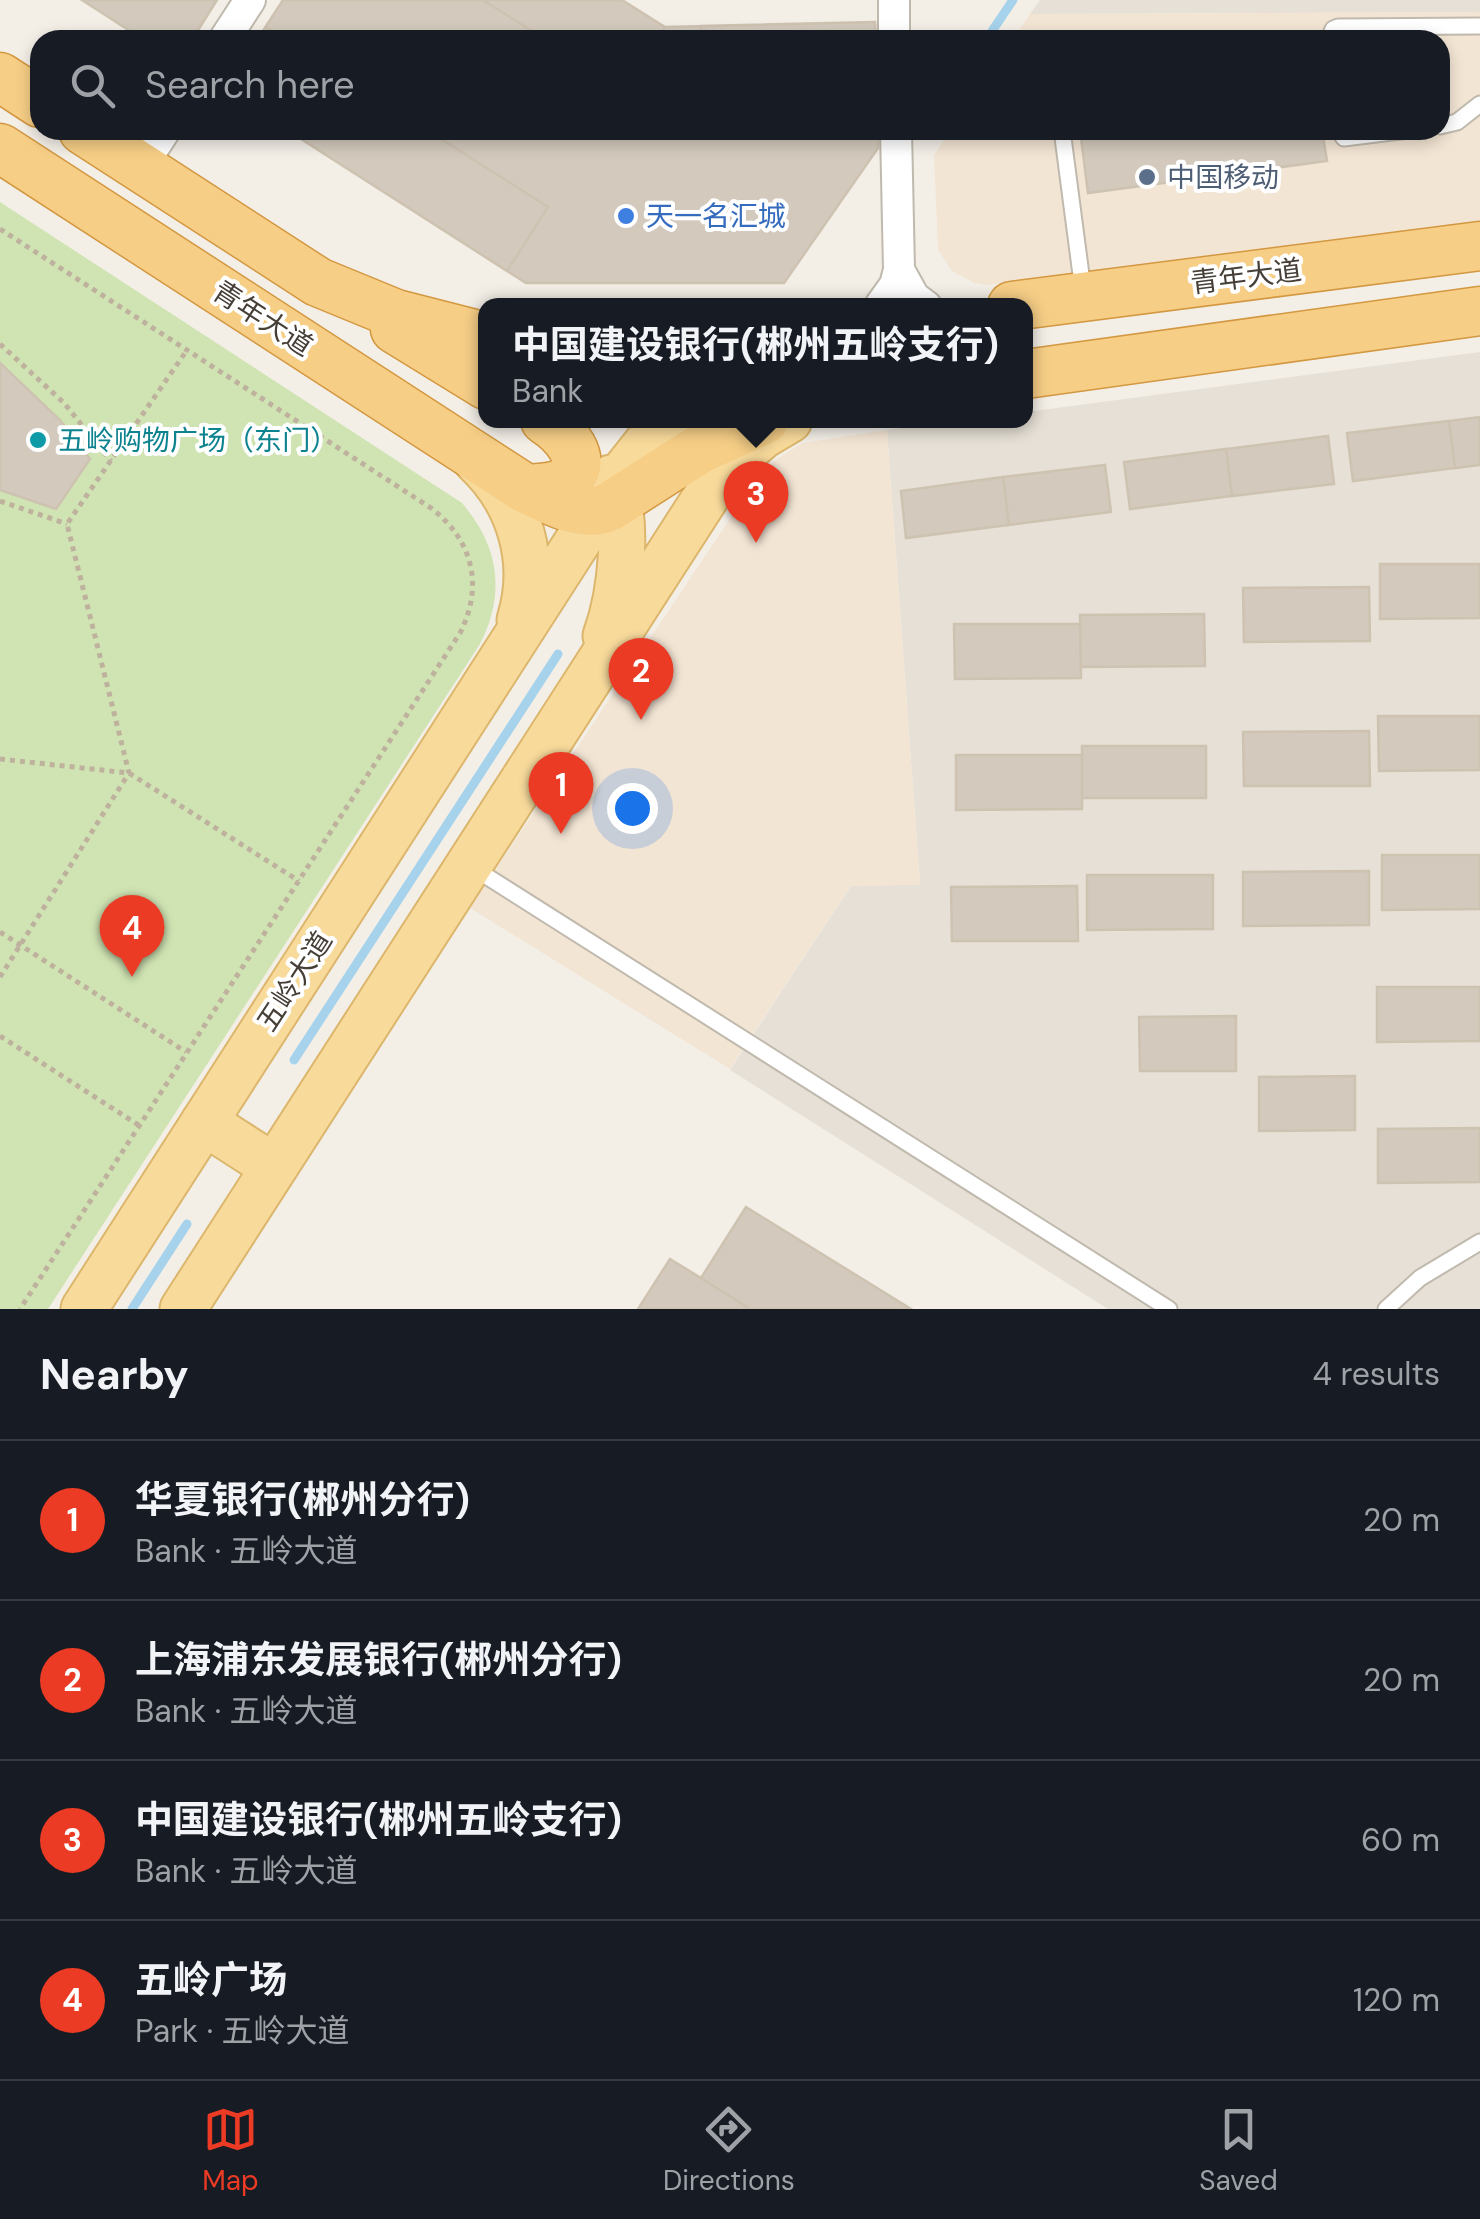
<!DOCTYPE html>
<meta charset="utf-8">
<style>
body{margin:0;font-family:"DM Sans","Noto Sans SC",sans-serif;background:#242831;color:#f1f3f6}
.you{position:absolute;left:632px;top:808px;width:35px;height:35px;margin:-25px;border:8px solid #fff;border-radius:50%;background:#1a73e8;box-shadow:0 0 0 15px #1a73e833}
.badge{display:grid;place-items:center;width:65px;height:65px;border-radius:50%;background:#ec3b25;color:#fff;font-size:32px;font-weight:700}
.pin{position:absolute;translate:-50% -82px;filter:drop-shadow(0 2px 5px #0008)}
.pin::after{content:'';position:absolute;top:52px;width:35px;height:30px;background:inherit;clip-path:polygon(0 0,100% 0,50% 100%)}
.popup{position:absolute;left:478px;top:298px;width:555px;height:130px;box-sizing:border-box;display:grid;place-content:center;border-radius:20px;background:#171b24;filter:drop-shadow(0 2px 8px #0005);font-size:32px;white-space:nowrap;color:#9ea1a6}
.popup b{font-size:38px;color:#f1f3f6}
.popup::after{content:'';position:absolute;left:50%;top:100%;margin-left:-20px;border:20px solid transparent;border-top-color:#171b24}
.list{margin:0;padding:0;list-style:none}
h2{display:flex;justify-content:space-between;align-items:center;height:130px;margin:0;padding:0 40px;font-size:42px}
h2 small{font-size:32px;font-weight:400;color:#9ea1a6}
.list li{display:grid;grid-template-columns:65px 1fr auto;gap:30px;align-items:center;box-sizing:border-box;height:160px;padding:0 40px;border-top:2px solid #363941}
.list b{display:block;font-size:38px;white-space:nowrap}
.list p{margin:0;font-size:32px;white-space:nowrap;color:#9ea1a6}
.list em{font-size:32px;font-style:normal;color:#9ea1a6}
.icon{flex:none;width:55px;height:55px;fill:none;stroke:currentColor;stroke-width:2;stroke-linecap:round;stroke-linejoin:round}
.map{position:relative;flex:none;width:1480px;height:1309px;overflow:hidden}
.search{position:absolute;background:#171b24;box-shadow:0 5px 15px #0003;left:30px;right:30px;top:30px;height:110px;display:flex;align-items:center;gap:25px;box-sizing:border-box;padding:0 35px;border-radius:30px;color:#9ea1a6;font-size:38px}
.sheet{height:770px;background:#171b24}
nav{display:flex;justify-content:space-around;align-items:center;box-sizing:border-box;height:140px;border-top:2px solid #363941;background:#171b24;font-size:28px;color:#9ea1a6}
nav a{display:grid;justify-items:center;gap:5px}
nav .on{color:#ec3b25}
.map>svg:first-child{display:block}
.residential{fill:#e6e0d6}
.commercial{fill:#f3e5d4}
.green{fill:#d0e4b3}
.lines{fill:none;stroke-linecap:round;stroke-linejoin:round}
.stream{stroke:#a7d2ec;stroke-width:9}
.building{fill:#d3cabd;stroke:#cec2b1;stroke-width:2.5}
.service-casing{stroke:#c0b9ad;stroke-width:19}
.minor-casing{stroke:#c0b9ad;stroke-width:34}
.primary-casing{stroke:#dcb66c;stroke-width:49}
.trunk-casing{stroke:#d39841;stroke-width:51}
.path{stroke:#beb19d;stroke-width:5;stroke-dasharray:5 5;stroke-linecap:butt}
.service{stroke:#fff;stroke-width:15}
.minor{stroke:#fff;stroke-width:30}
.primary{stroke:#f8da9b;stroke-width:45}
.trunk{stroke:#f6ce86;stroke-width:48}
.service-dot{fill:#5c6f8a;stroke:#fff;stroke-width:4}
.shop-dot{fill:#3f7fe0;stroke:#fff;stroke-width:4}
.culture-dot{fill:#0f9aa8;stroke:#fff;stroke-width:4}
.labels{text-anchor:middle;stroke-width:8;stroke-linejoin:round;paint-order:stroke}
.service-label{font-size:28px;fill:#4e5e75;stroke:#fff;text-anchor:start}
.shop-label{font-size:28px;fill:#366cbe;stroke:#fff;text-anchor:start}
.street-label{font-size:28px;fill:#453f37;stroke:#fff}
.culture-label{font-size:28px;fill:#0d838f;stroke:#fff;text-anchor:start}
</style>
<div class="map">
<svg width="1480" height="1309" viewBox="0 0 1480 1309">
<rect width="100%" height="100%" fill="#f3efe7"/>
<path class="residential" d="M 1040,0 L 1480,0 L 1480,12 L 1030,14 Z
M 1480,352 L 1480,1309 L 1108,1309 L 730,1070 L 851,886 L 920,884 L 887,430 L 959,421 L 1026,420 L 1026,412 Z"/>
<path class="commercial" d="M 1480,12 L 1480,223 L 987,285 L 974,283 L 952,271 L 938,250 L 934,155 L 951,130 L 1440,130 L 1440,40 L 1013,40 L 1030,14 Z
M 887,430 L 920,885 L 851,886 L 730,1069 L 470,908 L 751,487 L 774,461 L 802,443 Z"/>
<path class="green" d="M 0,202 L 462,503 C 499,546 506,593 480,644 L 48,1309 L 0,1309 Z"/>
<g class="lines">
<path class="stream" d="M 986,40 L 1013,0
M 294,1060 L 558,654
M 132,1309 L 187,1224"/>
</g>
<path class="building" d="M 82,0 L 217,0 L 191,40 L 144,40 Z
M 82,0 L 217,0 L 192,40 L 144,40 Z
M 283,0 L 622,0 L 665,27 L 875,22 L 876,40 L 257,40 Z
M 483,0 L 622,0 L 665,27 L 656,40 L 546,40 Z
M 875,22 L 876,40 L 702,40 L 701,26 Z
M 266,27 L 286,40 L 257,40 Z
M 287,130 L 878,130 L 878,148 L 784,283 L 526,283 Z
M 287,130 L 427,130 L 548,207 L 507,271 Z
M 703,130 L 878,130 L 878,134 L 704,137 Z
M 1080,130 L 1322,130 L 1327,161 L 1088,193 Z
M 0,363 L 60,420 L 90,459 L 56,509 L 0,490 Z
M 1480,417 L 1480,465 L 1455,468 L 1449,421 Z
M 1449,421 L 1455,468 L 1353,481 L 1347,433 Z
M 1328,436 L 1334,484 L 1232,496 L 1226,449 Z
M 1226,449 L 1232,496 L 1130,509 L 1124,462 Z
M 1105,465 L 1111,512 L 1009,525 L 1003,477 Z
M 1003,477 L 1009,525 L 906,538 L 901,491 Z
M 1380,564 L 1480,564 L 1480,618 L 1380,619 Z
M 1369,587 L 1370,641 L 1244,642 L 1243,588 Z
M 1204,614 L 1205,666 L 1081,667 L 1080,615 Z
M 954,624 L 1080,624 L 1081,678 L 955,679 Z
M 1378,716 L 1480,716 L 1480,770 L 1379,771 Z
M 1369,731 L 1370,786 L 1244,786 L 1243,732 Z
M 1082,746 L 1206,746 L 1206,798 L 1082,798 Z
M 956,755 L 1082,755 L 1082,809 L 956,810 Z
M 1382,855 L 1480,855 L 1480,909 L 1382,910 Z
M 1369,871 L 1369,925 L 1243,926 L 1243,872 Z
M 1087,875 L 1213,875 L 1213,929 L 1087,930 Z
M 1077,886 L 1078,941 L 952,941 L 951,887 Z
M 1377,987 L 1480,987 L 1480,1041 L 1377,1042 Z
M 1236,1016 L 1236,1071 L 1140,1071 L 1139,1017 Z
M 1355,1076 L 1355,1130 L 1259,1131 L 1259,1077 Z
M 1480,1128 L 1480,1182 L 1378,1183 L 1378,1129 Z
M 746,1207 L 911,1309 L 750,1309 L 701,1278 Z
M 670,1259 L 701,1278 L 750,1309 L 638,1309 Z"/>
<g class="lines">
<defs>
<path id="service" d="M 1329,40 L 1333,29 L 1338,27 L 1480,26
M 1440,126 L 1457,122 L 1480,104
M 1062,130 L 1083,290
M 1338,130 L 1344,138 L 1408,130
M 472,867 L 1169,1309
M 1386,1309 L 1420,1278 L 1480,1242"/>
<path id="minor" d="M 894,0 L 894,40
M 224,40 L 250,0
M 141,167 L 165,130
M 899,270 L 914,297 L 926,306
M 880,306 L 895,285 L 899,270 L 896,130"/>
<path id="primary" d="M 476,460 C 520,501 538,562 520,620
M 606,636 C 621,595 630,518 611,478
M 204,1122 L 274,1167
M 84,1309 L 614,485 L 648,442 L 671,420
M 183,1309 L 724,469 L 762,436 L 789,420"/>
<path id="trunk" d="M 0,77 L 40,103
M 83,130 L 318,282 L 396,314 L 486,337
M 0,148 L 526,489 C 552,500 581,519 609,507 L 698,450 L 764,420
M 1012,306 L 1480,246
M 395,329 L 486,385
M 1026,374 L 1480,311
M 526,489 C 538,488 557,488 567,480 C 592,460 562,431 545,420"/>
</defs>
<use href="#service" class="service-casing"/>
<use href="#minor" class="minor-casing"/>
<use href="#primary" class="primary-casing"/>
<use href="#trunk" class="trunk-casing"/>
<path class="path" d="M 0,229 L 431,508 C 473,540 484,586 460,633 L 20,1309
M 0,344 L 64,403 L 111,461
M 0,501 L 67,524
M 0,759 L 129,773 L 299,881
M 0,932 L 186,1052
M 0,977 L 129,773 L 67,524 L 187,350
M 0,1036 L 140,1126"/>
<use href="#service" class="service"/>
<use href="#minor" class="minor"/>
<use href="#primary" class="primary"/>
<use href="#trunk" class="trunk"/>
</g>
<circle class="service-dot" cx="1147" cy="177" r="10"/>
<circle class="shop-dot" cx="626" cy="216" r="10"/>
<circle class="culture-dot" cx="38" cy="440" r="10"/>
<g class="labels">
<g class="service-label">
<text x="1167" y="187">中国移动</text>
</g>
<g class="shop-label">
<text x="646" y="226">天一名汇城</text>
</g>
<g class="street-label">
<text transform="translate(1246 276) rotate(-7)" y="10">青年大道</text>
<text transform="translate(263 318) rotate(33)" y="10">青年大道</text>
<text transform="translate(294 981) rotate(-57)" y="10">五岭大道</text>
</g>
<g class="culture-label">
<text x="58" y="450">五岭购物广场（东门）</text>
</g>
</g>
</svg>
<div class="you"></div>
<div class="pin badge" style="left:561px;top:834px">1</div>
<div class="pin badge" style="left:641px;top:720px">2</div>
<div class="pin badge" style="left:756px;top:543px">3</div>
<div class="popup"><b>中国建设银行(郴州五岭支行)</b>Bank</div>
<div class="pin badge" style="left:132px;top:977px">4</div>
<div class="search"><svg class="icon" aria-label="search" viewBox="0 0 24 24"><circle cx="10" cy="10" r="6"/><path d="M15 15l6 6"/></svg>Search here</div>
</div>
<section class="sheet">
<h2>Nearby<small>4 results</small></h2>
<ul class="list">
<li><span class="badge">1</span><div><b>华夏银行(郴州分行)</b><p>Bank · 五岭大道</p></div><em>20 m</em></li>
<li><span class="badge">2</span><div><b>上海浦东发展银行(郴州分行)</b><p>Bank · 五岭大道</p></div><em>20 m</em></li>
<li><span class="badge">3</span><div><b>中国建设银行(郴州五岭支行)</b><p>Bank · 五岭大道</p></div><em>60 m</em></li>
<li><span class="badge">4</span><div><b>五岭广场</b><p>Park · 五岭大道</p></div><em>120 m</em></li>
</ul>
</section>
<nav>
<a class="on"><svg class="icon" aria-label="map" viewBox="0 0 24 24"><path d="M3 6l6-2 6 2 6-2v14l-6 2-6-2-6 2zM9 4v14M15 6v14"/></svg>Map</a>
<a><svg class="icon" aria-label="directions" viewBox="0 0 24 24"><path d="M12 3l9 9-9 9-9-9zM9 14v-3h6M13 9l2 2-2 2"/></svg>Directions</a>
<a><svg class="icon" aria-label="saved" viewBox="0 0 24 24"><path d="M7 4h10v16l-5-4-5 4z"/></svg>Saved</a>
</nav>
